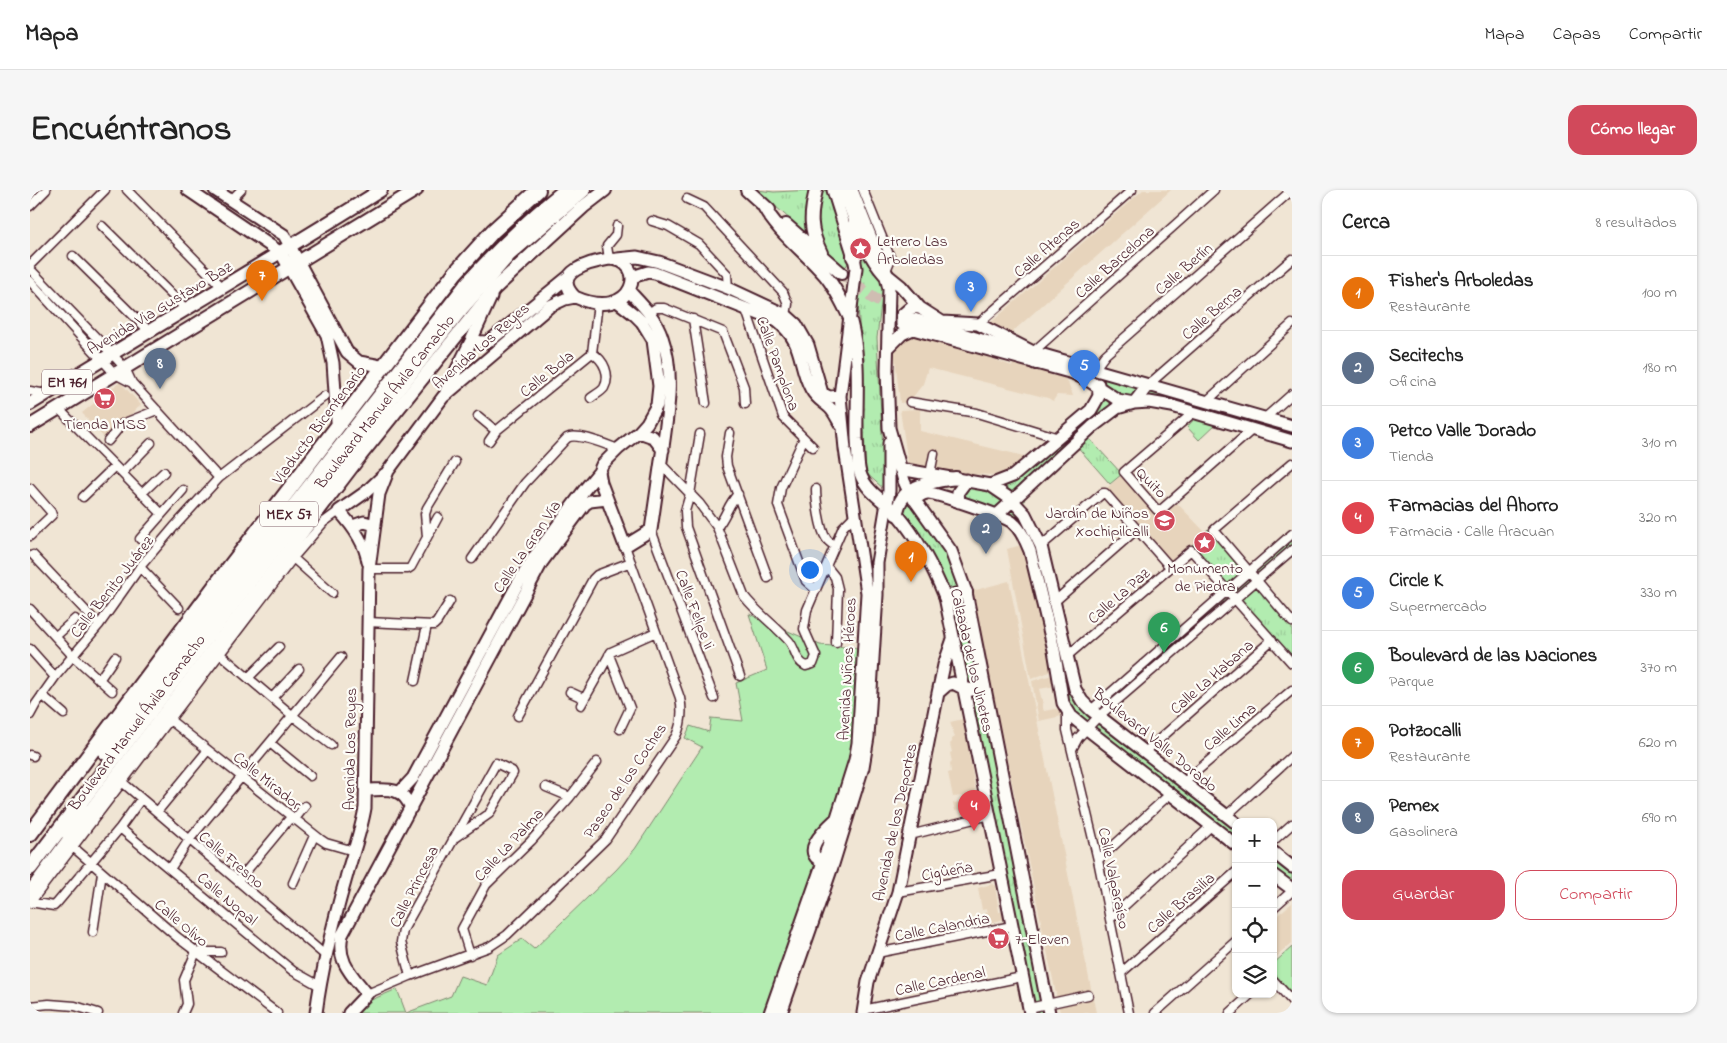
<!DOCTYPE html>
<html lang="es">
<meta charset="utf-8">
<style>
body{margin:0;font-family:"Indie Flower",sans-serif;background:#f6f6f6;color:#222}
.controls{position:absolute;right:15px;bottom:15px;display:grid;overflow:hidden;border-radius:10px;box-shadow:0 1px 4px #0004}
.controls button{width:45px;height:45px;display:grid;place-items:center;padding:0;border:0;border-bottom:1px solid #e0e0e0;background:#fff;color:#222;font:25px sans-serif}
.you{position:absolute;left:779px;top:379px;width:18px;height:18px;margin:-12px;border:4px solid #fff;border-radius:50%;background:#1a73e8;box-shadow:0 0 0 8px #1a73e833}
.badge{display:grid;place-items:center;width:32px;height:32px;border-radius:50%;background:#d1495b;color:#fff;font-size:16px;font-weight:700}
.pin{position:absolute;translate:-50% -41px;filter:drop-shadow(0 1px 2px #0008)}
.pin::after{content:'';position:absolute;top:26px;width:18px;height:15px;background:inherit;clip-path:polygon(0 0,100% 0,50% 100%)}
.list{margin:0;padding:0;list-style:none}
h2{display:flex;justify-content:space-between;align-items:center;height:65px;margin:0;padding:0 20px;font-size:21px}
h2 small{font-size:16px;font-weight:400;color:#767676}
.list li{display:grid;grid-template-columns:32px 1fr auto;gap:15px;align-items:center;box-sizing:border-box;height:75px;padding:0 20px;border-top:1px solid #e0e0e0}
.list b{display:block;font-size:19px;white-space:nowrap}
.list p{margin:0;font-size:16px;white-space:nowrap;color:#767676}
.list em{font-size:16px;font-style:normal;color:#767676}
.actions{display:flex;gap:10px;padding:15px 20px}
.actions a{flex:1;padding:11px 0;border:1px solid #d1495b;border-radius:15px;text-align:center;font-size:18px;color:#d1495b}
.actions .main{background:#d1495b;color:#fff}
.icon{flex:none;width:28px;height:28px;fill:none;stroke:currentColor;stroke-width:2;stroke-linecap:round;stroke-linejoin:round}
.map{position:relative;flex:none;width:1262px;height:823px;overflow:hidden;border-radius:15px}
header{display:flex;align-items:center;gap:30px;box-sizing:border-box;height:70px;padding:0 25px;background:#fff;border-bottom:1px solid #e0e0e0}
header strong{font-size:24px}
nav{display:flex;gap:28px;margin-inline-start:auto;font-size:18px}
.intro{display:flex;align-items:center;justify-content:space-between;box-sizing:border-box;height:120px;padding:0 30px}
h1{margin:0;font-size:35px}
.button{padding:12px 22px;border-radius:15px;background:#d1495b;color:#fff;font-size:18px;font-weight:700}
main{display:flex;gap:30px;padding:0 30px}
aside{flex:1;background:#fff;border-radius:15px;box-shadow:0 1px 4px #0004}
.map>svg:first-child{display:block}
.built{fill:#e7d4bc}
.grass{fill:#b2ecb0;stroke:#7e866e}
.park{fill:url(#park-tufts);stroke:#7e866e}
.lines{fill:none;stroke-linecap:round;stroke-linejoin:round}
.primary-tunnel{stroke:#cfbdb2;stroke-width:12;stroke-dasharray:12 6;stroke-linecap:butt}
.street-casing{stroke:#4a1f2b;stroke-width:11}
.secondary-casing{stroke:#4a1f2b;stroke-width:15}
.primary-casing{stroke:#4a1f2b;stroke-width:16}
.highway-casing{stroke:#4a1f2b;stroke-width:18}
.street{stroke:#fdfcf7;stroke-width:8}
.secondary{stroke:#fdfcf7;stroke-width:11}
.primary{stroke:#fdfcf7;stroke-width:12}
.highway{stroke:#fdfcf7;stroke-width:14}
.labels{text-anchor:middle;stroke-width:4.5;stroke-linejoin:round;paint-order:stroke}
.shield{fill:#fdfcf7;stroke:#806168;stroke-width:1}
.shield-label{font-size:15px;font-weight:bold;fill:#4a1f2b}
.poi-label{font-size:16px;fill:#4a1f2b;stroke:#fdfcf7;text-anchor:start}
.street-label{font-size:16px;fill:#4a1f2b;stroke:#fdfcf7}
</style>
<header>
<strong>Mapa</strong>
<nav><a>Mapa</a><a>Capas</a><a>Compartir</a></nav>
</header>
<div class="intro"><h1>Encuéntranos</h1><a class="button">Cómo llegar</a></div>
<main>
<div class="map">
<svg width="1262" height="823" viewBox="0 0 1262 823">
<defs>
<pattern id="park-tufts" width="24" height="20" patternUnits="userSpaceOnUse" patternTransform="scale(1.25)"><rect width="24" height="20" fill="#b2ecb0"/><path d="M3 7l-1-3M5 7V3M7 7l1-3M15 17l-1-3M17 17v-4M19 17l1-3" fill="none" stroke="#9bca98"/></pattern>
</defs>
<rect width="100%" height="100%" fill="#f0e5d4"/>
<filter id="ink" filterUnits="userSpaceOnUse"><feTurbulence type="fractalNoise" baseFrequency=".02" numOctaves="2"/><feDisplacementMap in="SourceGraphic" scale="10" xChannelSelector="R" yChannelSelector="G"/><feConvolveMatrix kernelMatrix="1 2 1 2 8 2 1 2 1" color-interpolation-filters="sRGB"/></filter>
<g filter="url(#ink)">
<path class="built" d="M 1113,0 L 1141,0 L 979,145 L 957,136 Z
M 889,145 L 900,148 L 901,152 L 907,152 L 908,150 L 915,152 L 915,155 L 920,156 L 922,154 L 982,176 L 983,174 L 991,176 L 992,174 L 999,177 L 999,179 L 1005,180 L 1007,176 L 1013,178 L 1012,181 L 1024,186 L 1027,180 L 1038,192 L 1043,206 L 1027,205 L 1023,211 L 1018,208 L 898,178 L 893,194 L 879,212 L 870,213 L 864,158 L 873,150 Z
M 90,192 L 111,215 L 75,249 L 52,223 Z
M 890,219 L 890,241 L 998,267 L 983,280 L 971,285 L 932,284 L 878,274 L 870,220 Z
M 1092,284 L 1128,326 L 1145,311 L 1175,342 L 1143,372 L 1077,298 Z
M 995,354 L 1022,481 L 1001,489 L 977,359 Z
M 979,391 L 1066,823 L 1030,823 L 942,401 Z
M 1022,485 L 1024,492 L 1021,497 L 1009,499 L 1013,514 L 1013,518 L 1014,521 L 1025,519 L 1030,520 L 1032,526 L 1009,531 L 1002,491 Z
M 933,529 L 948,615 L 945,616 L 947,621 L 931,625 L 930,620 L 925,621 L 923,613 L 932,612 L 933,606 L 923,607 L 918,583 L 921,582 L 920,574 L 922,572 L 920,563 L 922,562 L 920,554 L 922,552 L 922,549 L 925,547 L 920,532 Z
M 962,694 L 965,696 L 969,722 L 974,722 L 975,729 L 956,734 L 954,723 L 958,722 L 957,719 L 952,720 L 948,698 Z
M 1262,713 L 1262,753 L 1243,770 L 1243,729 Z"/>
<path class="grass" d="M 719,424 L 790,455 L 828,458 L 823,543 L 819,571 L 803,630 L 735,823 L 325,823 L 334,813 L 367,799 L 376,823 L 421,806 L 430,786 L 457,795 L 468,765 L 492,749 L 504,759 L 586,680 L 605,659 L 672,557 L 655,548 L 660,536 L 679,542 L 681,528 L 713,531 L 706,493 L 737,480 Z
M 1262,757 L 1262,803 L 1243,782 L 1243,774 Z"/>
<path class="park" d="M 727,0 L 744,2 L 782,0 L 780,47 Z
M 789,0 L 797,0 L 819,72 L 814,79 C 782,57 787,34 789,0 Z
M 831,66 L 844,71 L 853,96 L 847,148 L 855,300 L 836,283 L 828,110 Z
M 1076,186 L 1262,237 L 1262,251 L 1104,212 L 1072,199 L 1072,191 Z
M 1069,198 L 1088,211 L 1055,244 L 1092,284 L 1080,294 L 1045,254 L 998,297 L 993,315 L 961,295 L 982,288 L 1061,221 Z
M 1167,226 L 1188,232 L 1169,250 L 1157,237 Z
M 937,291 L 982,311 L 1010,356 L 1044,499 L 1206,633 L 1206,655 L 1038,521 L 989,339 L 930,312 Z
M 875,306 L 906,340 L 935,403 L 1019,823 L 1001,823 L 916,407 L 869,317 Z
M 1178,339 L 1217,381 L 1198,398 L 1162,355 Z
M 1262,345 L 1262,360 L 1227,390 L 1262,432 L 1262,473 L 1206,409 L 1071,525 L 1063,518 Z
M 1243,663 L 1262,678 L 1262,699 L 1243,685 Z"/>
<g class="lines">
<path class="primary-tunnel" d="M 811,83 L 843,108 L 882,129"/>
<defs>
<path id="street" d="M 97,0 L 192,97
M 833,0 L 860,67 L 860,71 L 855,83
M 657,9 L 674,17 L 753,102 L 758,114 L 756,125
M 201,10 L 211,0
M 0,16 L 16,0
M 622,31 L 638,36 L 669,54 L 697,84 L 698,98
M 72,36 L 156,119
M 43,66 L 119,141
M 579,69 L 577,56 L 586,45 L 587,36
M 0,75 L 75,0
M 0,79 L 82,164 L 95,178 L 102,193 L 189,288
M 0,91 L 85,184 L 102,193
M 715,117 L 753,227 L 783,257
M 619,123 L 626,118 L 634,118 L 693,142 L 714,197 L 715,214
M 663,129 L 676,213
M 948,134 L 1102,0
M 1003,162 L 1184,0
M 1067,179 L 1069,173 L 1075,165 L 1262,0
M 1118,195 L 1262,69
M 0,201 L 16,204
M 561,208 C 565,205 571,202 574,198 C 581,185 574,170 562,163
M 1177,211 L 1262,134
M 880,212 L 947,223 L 1029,248
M 28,218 L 132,324
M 1164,222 L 1094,282 L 1127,320 L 1132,319 L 1223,239
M 448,226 L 466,241
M 1235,228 L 1262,204
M 700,243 L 696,267 L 697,276 L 738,388
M 670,244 L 660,304 L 655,321 L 656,337 L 710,486
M 774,248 L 751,298 L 748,315 L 776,391 L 786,400
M 78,251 L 92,234 L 127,220
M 459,251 L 466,241 L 562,163 L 568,113
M 1262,273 L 1184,340 L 1262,432
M 631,274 L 669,313 L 687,337 L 714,406 C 727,423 745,435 759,451 C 766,459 765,471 776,476 L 783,474 L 786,466 L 774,439 L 777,420 L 813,337 L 825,325
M 92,283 L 121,253
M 900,284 L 904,264
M 0,298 L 21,322 L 22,325 L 0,346
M 786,299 C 786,310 790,340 796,348 C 798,352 802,354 805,356
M 112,303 L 134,282
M 53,307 L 85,276
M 687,337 C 696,327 698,314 708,304
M 621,340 L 684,508
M 397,347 L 395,324 L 397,318 L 425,272
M 110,349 L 153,300
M 1011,356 L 1073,303 L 1075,303 L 1140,377
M 3,365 L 69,435
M 263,368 L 302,403
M 442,369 L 495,293 L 537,248 C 547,242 577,255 588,259
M 110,377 L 149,418
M 797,377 L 805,387 L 808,399 L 806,453
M 339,379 L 378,379 L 381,377 L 408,327
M 1024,412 L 1106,340
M 0,419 L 43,466 L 82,501
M 337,432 L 404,435 L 407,432 L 420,411
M 26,446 L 45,429
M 0,459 L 25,487
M 190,464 L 263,526 L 301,555
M 579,465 L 600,518 L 590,539
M 1037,466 L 1161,360 L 1262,473
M 218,488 L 249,457
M 69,490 L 85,467
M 385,491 L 397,435
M 540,502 L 553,508
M 12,505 L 34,524
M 242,508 L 269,479
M 551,515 L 581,462 L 626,442
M 1061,520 L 1262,344
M 1037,522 L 1037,540 L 1068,670 L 1099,823
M 0,525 L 6,514 L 25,487 L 69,435 L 110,377 L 144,337 L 189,288 L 295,206
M 488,526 L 563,389 L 567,385 L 601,372
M 140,530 L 290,649 L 296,653 L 324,661
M 240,553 L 280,586
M 1042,559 L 1048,548 L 1069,526 L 1262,360
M 1115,562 L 1242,450
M 0,565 L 3,566
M 92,592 L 296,766
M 1154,592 L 1262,500
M 516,597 L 540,607
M 127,622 L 178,560
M 1196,626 L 1262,566
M 264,630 L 275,616
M 90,638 L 263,781 L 290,796
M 880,645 L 960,625
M 1243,651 L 1262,634
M 43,657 L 147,747 L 247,823
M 1068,670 L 1140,604
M 140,679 L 159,650 L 311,467
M 208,691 L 261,627
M 263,693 L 284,646
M 868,702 L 971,684
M 0,712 L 24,716 L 27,713 L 90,638 L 111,609
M 0,713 L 263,368 L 294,332 L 309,321
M 1243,718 L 1262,701
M 1080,729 L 1181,636
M 63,742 L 72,683
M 847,763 L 982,736
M 440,765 L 432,739 L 456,695 L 501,651 L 540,607 L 567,572
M 1091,783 L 1206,682
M 380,786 L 371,752 L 373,740 L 466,573 L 482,581 L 483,583 L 459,624 L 423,649
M 1243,790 L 1262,811
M 337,804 L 380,786 L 459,757 L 477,745 L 576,649 L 646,546 C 652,533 653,522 650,508 L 595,356
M 0,816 L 19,814 L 45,816 L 68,823
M 999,818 L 1058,805
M 833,820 L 992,787
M 153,823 L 157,814 L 154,790 L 166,762 L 191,762
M 1125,823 L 1206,751
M 1200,823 L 1221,804"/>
<path id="secondary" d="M 158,0 L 251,63 L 297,145 L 303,173 L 307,231
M 185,0 L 254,45 L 317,162 L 329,172 L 346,175
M 822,0 L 855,83 L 859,99 L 857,180 L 859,238 L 874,291 L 879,302 L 921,361 L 936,402 L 1019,823
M 579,69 C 619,69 606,134 545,107 C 520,82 561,72 579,69 Z
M 587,69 L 607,67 L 629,72 L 698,98 L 756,125 L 766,134 L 778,155 L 792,203 L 799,207 L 810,206
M 855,83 L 871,96 L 890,118 L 912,132 L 948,134 L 1003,162 L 1262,236
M 602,87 L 618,82 L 625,83 L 747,131 C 775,153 767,173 781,199 C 787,210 793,211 800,218 C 805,223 807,229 811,235
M 821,132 C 831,170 826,211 827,249 C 828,260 827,273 830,283 C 836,302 856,312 868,325 C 889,350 903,377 915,407 L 1000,823
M 883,139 L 872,134 L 872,125 L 881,117 L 890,118
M 441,151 L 456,152 L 462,149 L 538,87
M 858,158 L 872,144 L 883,139 L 1043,183 L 1059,191 L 1088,210 L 1104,213 L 1119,212 L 1142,216 L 1262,251
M 416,201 L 441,151 L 461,107
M 609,242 L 623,247 L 633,260
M 870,279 L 960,295 L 982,310 L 995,324 L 1011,356 L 1045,499 L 1052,511 L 1061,520 L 1206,633
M 569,282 L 571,293 L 595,356 L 621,340 C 625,313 629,285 633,257 C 638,220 645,184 632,147 C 626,128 612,115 599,101
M 960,295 L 983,286 L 1061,220 L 1069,206 L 1068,194
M 884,310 C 889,307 892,303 898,303 C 906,303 976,327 982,332 C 991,339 996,351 1000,361 L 1024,460 L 1033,513 L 1041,526 L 1057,539 L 1206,655
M 929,312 L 928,302 L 937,290
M 968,324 L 1062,237 L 1087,218 L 1104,213 L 1118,195
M 323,336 L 334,332 L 345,335
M 338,372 C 335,352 322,335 309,321 L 336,302 L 355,284
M 908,503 L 917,495 L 923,493 L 935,499
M 336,600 C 356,600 372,595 381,618
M 370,602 L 383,588 L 487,395 L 504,367 L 555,299 L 569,282 L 572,275 L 588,259 L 609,242 L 617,233 L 627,215 L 629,196 L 623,150 L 612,132 L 605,125 L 587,111
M 1243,662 L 1262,677
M 798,673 C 766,666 794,640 806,629
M 1243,685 L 1262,699
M 286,823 C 292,777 303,733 316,688 C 322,665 331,642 335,618 L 339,379 L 349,304 L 358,281 L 413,207 L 520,116 L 535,109 L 545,107
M 319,823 L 337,804 C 322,785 306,771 312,745 L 512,372 L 555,314 L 560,311 L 577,309
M 740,823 L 793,672 L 825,570 L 828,553 L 837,403 L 815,259 L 810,206 L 826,78 L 824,67 L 803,0
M 751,823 L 803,674 L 833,577 L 838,547 L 847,405 L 847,373 L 859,301 L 859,253
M 833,823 L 838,792 L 868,702 L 908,503 L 914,475 L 923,449"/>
<path id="primary" d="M 717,0 L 739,20
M 786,0 C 780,25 779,39 791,63
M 733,15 C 748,43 775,61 795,85 C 805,97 812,112 819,126
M 756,35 L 811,83
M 882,129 L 976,158 L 1006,173
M 0,214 C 116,142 235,73 351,0
M 0,236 L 386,0
M 866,324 C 868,319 869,313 872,309 C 882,293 909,291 926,288
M 915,407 L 936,402
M 935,499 L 940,500 L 954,497
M 0,702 L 59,622 L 331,265 L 465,98 L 553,17 L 575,0"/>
<path id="highway" d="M 815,0 C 825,27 836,62 855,83
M 824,67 L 826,32
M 76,563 L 206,391 L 438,93 C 469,59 500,29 536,0
M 35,641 L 59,622
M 0,644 L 186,395 L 425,83 L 463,41 L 508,0
M 0,678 L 306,278 L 429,121 L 479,64 L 553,0"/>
</defs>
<use href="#street" class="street-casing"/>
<use href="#secondary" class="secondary-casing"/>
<use href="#primary" class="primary-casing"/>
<use href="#highway" class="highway-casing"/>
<use href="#street" class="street"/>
<use href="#secondary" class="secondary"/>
<use href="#primary" class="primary"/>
<use href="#highway" class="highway"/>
</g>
</g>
<defs>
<symbol id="sight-disc" viewBox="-11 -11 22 22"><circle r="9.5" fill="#d1495b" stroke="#fdfcf7"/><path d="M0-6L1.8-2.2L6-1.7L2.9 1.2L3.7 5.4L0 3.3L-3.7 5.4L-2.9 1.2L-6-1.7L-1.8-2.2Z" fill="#fff"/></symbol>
<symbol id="supermarket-disc" viewBox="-11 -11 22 22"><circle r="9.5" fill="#d1495b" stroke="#fdfcf7"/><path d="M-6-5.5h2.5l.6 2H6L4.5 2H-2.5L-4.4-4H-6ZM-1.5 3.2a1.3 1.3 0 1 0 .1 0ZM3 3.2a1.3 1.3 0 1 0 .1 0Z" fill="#fff"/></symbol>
<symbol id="school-disc" viewBox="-11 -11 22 22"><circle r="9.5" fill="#d1495b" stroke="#fdfcf7"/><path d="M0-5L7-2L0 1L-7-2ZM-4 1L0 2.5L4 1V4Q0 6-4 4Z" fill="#fff"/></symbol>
</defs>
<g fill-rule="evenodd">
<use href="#sight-disc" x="818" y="46" width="25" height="25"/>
<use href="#supermarket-disc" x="62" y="196" width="25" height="25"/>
<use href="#school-disc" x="1122" y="318" width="25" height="25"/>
<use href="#sight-disc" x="1162" y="340" width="25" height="25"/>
<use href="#supermarket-disc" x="956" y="736" width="25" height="25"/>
</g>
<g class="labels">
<g class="shield">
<rect x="12" y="179.5" width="50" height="25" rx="4"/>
<rect x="230" y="311.5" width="58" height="25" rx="4"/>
</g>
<g class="shield-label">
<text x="37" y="197">EM 761</text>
<text x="259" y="329">MEX 57</text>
</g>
<g class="poi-label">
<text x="847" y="56">Letrero Las<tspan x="847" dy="18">Arboledas</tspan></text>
<text x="75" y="239" text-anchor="middle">Tienda IMSS</text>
<text x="1119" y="328" text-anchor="end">Jardín de Niños<tspan x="1119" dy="18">Xochipilcalli</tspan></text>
<text x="1175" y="383" text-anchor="middle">Monumento<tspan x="1175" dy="18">de Piedra</tspan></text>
<text x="985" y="754">7-Eleven</text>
</g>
<g class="street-label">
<text transform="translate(1016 57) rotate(-41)" y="6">Calle Atenas</text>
<text transform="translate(1084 71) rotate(-42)" y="6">Calle Barcelona</text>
<text transform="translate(1153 78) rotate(-41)" y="6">Calle Berlín</text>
<text transform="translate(129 117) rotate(-31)" y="6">Avenida Via Gustavo Baz</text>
<text transform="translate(1181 122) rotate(-41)" y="6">Calle Berna</text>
<text transform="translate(450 155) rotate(-41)" y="6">Avenida Los Reyes</text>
<text transform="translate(749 173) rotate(70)" y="6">Calle Pamplona</text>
<text transform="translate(516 183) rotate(-39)" y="6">Calle Bola</text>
<text transform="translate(354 211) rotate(-52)" y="6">Boulevard Manuel Ávila Camacho</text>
<text transform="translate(288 234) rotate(-53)" y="6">Viaducto Bicentenario</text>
<text transform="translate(1122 292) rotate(46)" y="6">Quito</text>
<text transform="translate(496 356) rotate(-56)" y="6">Calle La Gran Vía</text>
<text transform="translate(81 396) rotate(-52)" y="6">Calle Benito Juárez</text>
<text transform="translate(1088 405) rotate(-41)" y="6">Calle La Paz</text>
<text transform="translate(666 419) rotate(69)" y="6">Calle Felipe Ii</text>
<text transform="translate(943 470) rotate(77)" y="6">Calzada de los Jinetes</text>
<text transform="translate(816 479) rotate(-87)" y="6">Avenida Niños Héroes</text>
<text transform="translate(1181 486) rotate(-41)" y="6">Calle La Habana</text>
<text transform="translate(106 532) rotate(-53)" y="6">Boulevard Manuel Ávila Camacho</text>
<text transform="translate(1199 536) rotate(-41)" y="6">Calle Lima</text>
<text transform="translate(1126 549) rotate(39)" y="6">Boulevard Valle Dorado</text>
<text transform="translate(319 559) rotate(-89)" y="6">Avenida Los Reyes</text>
<text transform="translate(238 590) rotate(39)" y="6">Calle Mirador</text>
<text transform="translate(594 590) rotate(-56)" y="6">Paseo de los Coches</text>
<text transform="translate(864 632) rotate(-78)" y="6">Avenida de los Deportes</text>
<text transform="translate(478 654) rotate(-47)" y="6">Calle La Palma</text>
<text transform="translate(202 669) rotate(40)" y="6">Calle Fresno</text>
<text transform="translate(917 680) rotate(-10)" y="6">Cigûeña</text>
<text transform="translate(1085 688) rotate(78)" y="6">Calle Valparaíso</text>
<text transform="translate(383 696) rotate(-63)" y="6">Calle Princesa</text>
<text transform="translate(198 708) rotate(40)" y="6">Calle Nopal</text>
<text transform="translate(1150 712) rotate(-41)" y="6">Calle Brasilia</text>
<text transform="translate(152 732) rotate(40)" y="6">Calle Olivo</text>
<text transform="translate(912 736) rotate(-11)" y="6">Calle Calandria</text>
<text transform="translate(910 790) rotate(-12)" y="6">Calle Cardenal</text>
</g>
</g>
</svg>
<div class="controls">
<button>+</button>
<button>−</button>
<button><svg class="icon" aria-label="locate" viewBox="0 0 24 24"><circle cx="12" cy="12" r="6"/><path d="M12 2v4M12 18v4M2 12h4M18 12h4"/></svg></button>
<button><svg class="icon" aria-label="layers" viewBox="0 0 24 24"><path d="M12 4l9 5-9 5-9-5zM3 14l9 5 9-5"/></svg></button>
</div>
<div class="you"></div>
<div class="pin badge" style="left:881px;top:392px;background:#e8710a">1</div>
<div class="pin badge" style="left:956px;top:364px;background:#5c6f8a">2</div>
<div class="pin badge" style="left:941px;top:122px;background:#3f7fe0">3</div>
<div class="pin badge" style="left:944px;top:641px;background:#e0444e">4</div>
<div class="pin badge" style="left:1054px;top:201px;background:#3f7fe0">5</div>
<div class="pin badge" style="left:1134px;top:463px;background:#2e9e5b">6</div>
<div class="pin badge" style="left:232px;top:111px;background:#e8710a">7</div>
<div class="pin badge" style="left:130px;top:199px;background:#5c6f8a">8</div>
</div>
<aside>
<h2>Cerca<small>8 resultados</small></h2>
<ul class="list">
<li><span class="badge" style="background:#e8710a">1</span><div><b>Fisher's Arboledas</b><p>Restaurante</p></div><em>100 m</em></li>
<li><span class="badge" style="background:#5c6f8a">2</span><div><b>Secitechs</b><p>Oficina</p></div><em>180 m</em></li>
<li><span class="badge" style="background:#3f7fe0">3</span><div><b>Petco Valle Dorado</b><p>Tienda</p></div><em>310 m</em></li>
<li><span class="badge" style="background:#e0444e">4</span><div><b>Farmacias del Ahorro</b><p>Farmacia · Calle Aracuan</p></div><em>320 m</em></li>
<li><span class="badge" style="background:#3f7fe0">5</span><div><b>Circle K</b><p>Supermercado</p></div><em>330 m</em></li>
<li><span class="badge" style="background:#2e9e5b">6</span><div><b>Boulevard de las Naciones</b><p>Parque</p></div><em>370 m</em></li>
<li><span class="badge" style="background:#e8710a">7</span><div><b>Potzocalli</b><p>Restaurante</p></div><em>620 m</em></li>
<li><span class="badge" style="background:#5c6f8a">8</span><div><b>Pemex</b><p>Gasolinera</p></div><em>690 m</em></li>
</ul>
<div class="actions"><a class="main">Guardar</a><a>Compartir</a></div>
</aside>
</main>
